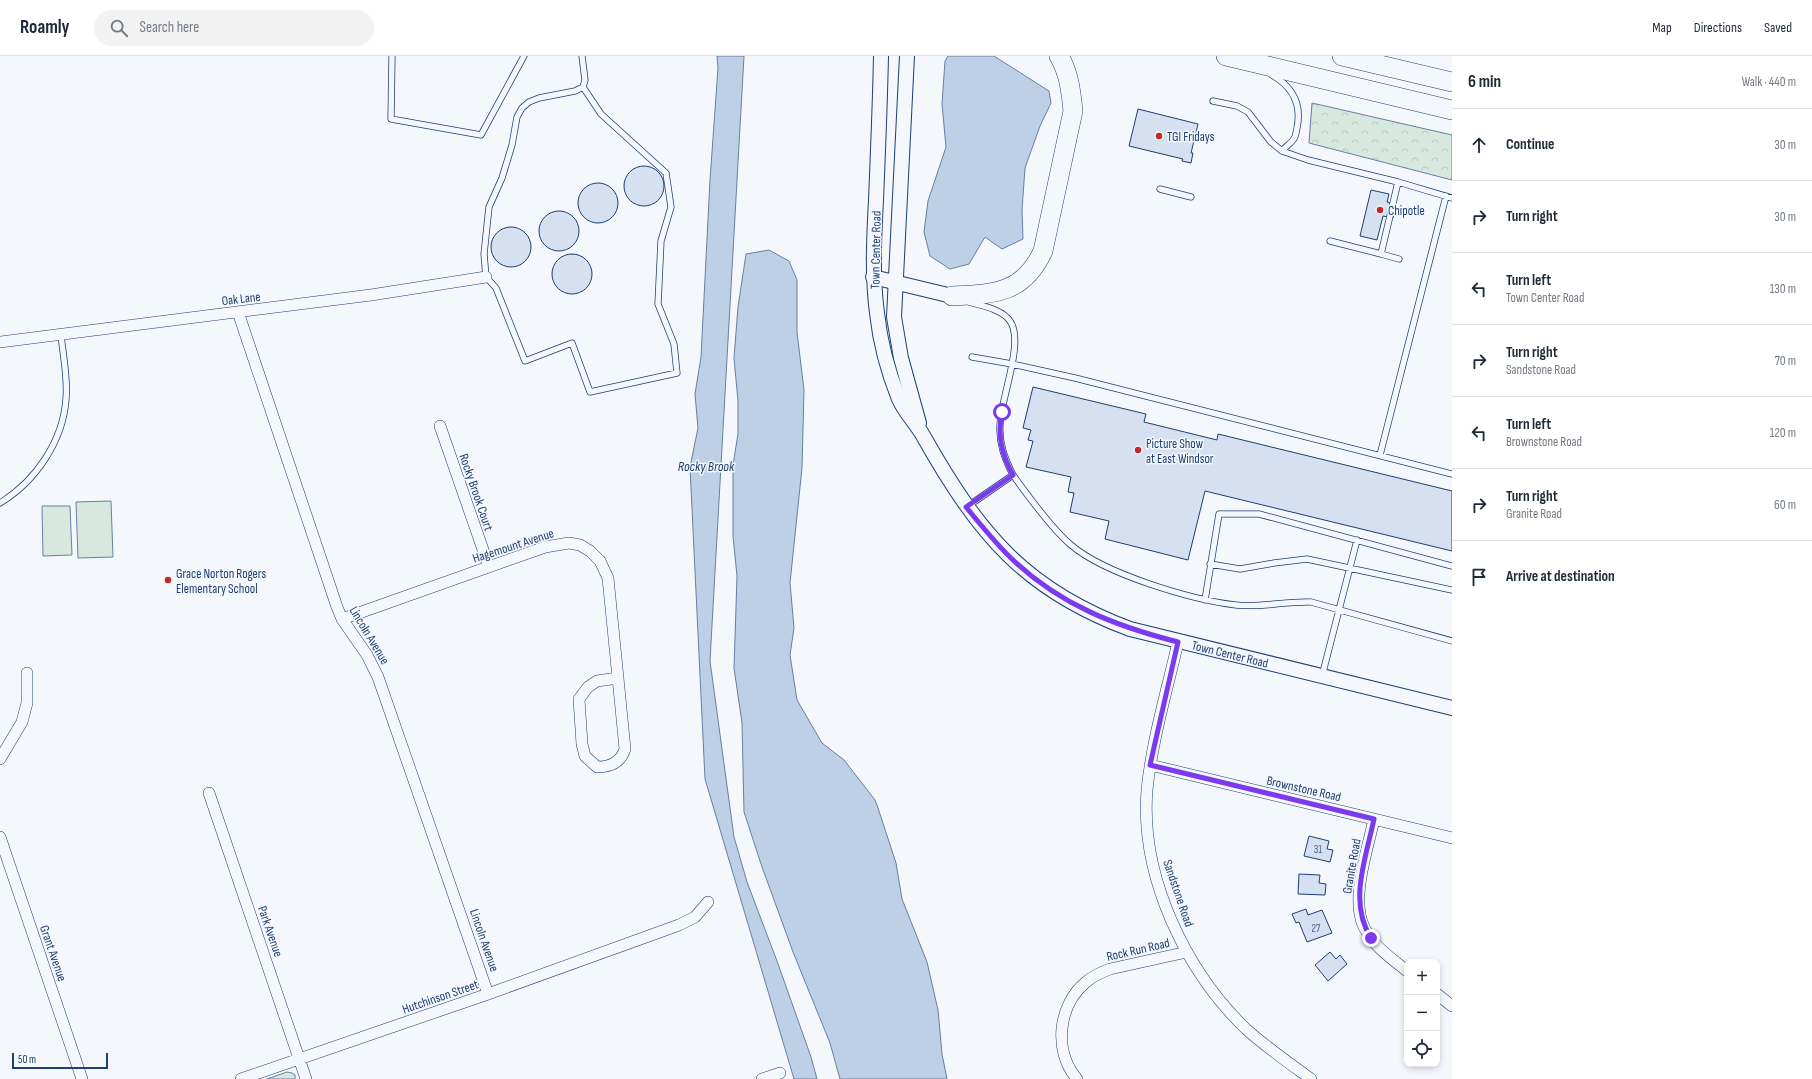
<!DOCTYPE html>
<meta charset="utf-8">
<style>
body{margin:0;font-family:"Sofia Sans Condensed",sans-serif;background:#f2f2f3;color:#1f2937}
.controls{position:absolute;right:12px;bottom:12px;display:grid;overflow:hidden;border-radius:8px;box-shadow:0 2px 6px #0003}
.controls button{width:36px;height:36px;display:grid;place-items:center;padding:0;border:0;border-bottom:1px solid #e0e1e3;background:#fff;color:#1f2937;font:20px sans-serif}
.scale{position:absolute;left:12px;bottom:10px;width:96px;box-sizing:border-box;padding-left:4px;border:2px solid #1d3f73;border-top:0;font-size:11px;line-height:14px;white-space:nowrap;color:#1d3f73;-webkit-text-stroke:3px #f4f7fb;paint-order:stroke}
.stop{position:absolute;width:12px;height:12px;margin:-9px;border:3px solid #7c3aed;border-radius:50%;background:#fff}
.stop.end{background:#7c3aed;border-color:#fff;box-shadow:0 1px 4px #0008}
.list{margin:0;padding:0;list-style:none}
h2{display:flex;justify-content:space-between;align-items:center;height:52px;margin:0;padding:0 16px;font-size:17px}
h2 small{font-size:13px;font-weight:400;color:#747a83}
.list li{display:grid;grid-template-columns:26px 1fr auto;gap:12px;align-items:center;box-sizing:border-box;height:72px;padding:0 16px;border-top:1px solid #e0e1e3}
.list b{display:block;font-size:15px;white-space:nowrap}
.list p{margin:0;font-size:13px;white-space:nowrap;color:#747a83}
.list em{font-size:13px;font-style:normal;color:#747a83}
.icon{flex:none;width:22px;height:22px;fill:none;stroke:currentColor;stroke-width:2;stroke-linecap:round;stroke-linejoin:round}
.map{position:relative;flex:none;width:1452px;height:1023px;overflow:hidden}
header{display:flex;align-items:center;gap:24px;box-sizing:border-box;height:56px;padding:0 20px;background:#fff;border-bottom:1px solid #e0e1e3}
header strong{font-size:19px}
nav{display:flex;gap:22px;margin-inline-start:auto;font-size:14px}
.search{width:280px;height:36px;background:#f2f2f3;display:flex;align-items:center;gap:10px;box-sizing:border-box;padding:0 14px;border-radius:22px;color:#747a83;font-size:15px}
main{display:flex}
aside{flex:1;background:#fff}
.map>svg:first-child{display:block}
.grass{fill:#d7e8df;stroke:#687fa3}
.forest{fill:url(#forest-crowns);stroke:#687fa3}
.park{fill:url(#park-tufts);stroke:#687fa3}
.water{fill:#bed0e5;stroke:#687fa3}
.building{fill:#d5e0f0;stroke:#1d3f73}
.lines{fill:none;stroke-linecap:round;stroke-linejoin:round}
.service-casing{stroke:#1d3f73;stroke-width:7}
.minor-casing{stroke:#1d3f73;stroke-width:12}
.tertiary-casing{stroke:#1d3f73;stroke-width:16}
.trunk-casing{stroke:#1d3f73;stroke-width:20}
.service{stroke:#f4f7fb;stroke-width:5.5}
.minor{stroke:#f4f7fb;stroke-width:11}
.tertiary{stroke:#f4f7fb;stroke-width:14}
.trunk{stroke:#f4f7fb;stroke-width:19}
.route{stroke:#7c3aed;stroke-width:5}
.poi-dot{fill:#c62828;stroke:#f4f7fb;stroke-width:1.5}
.labels{text-anchor:middle;stroke-width:3;stroke-linejoin:round;paint-order:stroke}
.number-label{font-size:11px;fill:#4b6792}
.poi-label{font-size:13px;fill:#1d3f73;stroke:#f4f7fb;text-anchor:start}
.street-label{font-size:13px;fill:#1d3f73;stroke:#f4f7fb}
.water-label{font-size:14px;font-style:italic;fill:#1d3f73;stroke:#f4f7fb}
</style>
<header>
<strong>Roamly</strong>
<div class="search"><svg class="icon" aria-label="search" viewBox="0 0 24 24"><circle cx="10" cy="10" r="6"/><path d="M15 15l6 6"/></svg>Search here</div>
<nav><a>Map</a><a>Directions</a><a>Saved</a></nav>
</header>
<main>
<div class="map">
<svg width="1452" height="1023" viewBox="0 0 1452 1023">
<defs>
<pattern id="forest-crowns" width="20" height="18" patternUnits="userSpaceOnUse"><rect width="20" height="18" fill="#d7e8df"/><path d="M2 6a3 3 0 1 1 6 0M12 15a3 3 0 1 1 6 0" fill="none" stroke="#b8c8c3"/></pattern>
<pattern id="park-tufts" width="24" height="20" patternUnits="userSpaceOnUse"><rect width="24" height="20" fill="#d7e8df"/><path d="M3 7l-1-3M5 7V3M7 7l1-3M15 17l-1-3M17 17v-4M19 17l1-3" fill="none" stroke="#b8c8c3"/></pattern>
</defs>
<rect width="100%" height="100%" fill="#f4f7fb"/>
<path class="grass" d="M 111,445 L 113,501 L 78,502 L 76,446 Z
M 42,450 L 70,450 L 72,499 L 43,500 Z"/>
<path class="forest" d="M 1312,47 L 1452,79 L 1452,124 L 1309,87 Z"/>
<path class="park" d="M 287,1016 L 292,1017 L 295,1019 L 295,1023 L 267,1023 Z"/>
<path class="water" d="M 717,0 L 744,0 L 710,605 L 734,781 L 747,826 L 777,905 L 811,1001 L 817,1023 L 794,1023 L 705,723 L 690,411 L 698,372 L 695,338 L 701,301 L 710,124 L 718,12 Z
M 948,0 L 994,0 L 1049,35 L 1051,47 L 1040,70 L 1025,112 L 1022,154 L 1023,183 L 1002,193 L 985,181 L 969,208 L 950,213 L 930,200 L 924,176 L 928,145 L 946,91 L 942,48 L 945,5 Z
M 769,194 L 789,205 L 797,224 L 797,276 L 804,334 L 802,412 L 790,527 L 794,572 L 790,599 L 797,644 L 822,687 L 844,704 L 875,744 L 877,749 L 896,807 L 902,843 L 927,906 L 938,954 L 942,998 L 947,1023 L 840,1023 L 830,987 L 793,896 L 762,811 L 744,756 L 742,667 L 734,612 L 737,520 L 733,480 L 733,409 L 738,378 L 738,345 L 734,302 L 738,251 L 746,198 Z"/>
<path class="building" d="M 1138,53 L 1198,68 L 1191,97 L 1193,97 L 1191,107 L 1182,105 L 1183,103 L 1129,90 Z
M624 130a20 20 0 1 1 40 0a20 20 0 1 1-40 0Z
M578 147a20 20 0 1 1 40 0a20 20 0 1 1-40 0Z
M 1371,134 L 1389,138 L 1387,146 L 1396,148 L 1393,162 L 1383,160 L 1377,184 L 1360,180 Z
M539 175a20 20 0 1 1 40 0a20 20 0 1 1-40 0Z
M491 191a20 20 0 1 1 40 0a20 20 0 1 1-40 0Z
M552 218a20 20 0 1 1 40 0a20 20 0 1 1-40 0Z
M 1033,331 L 1146,358 L 1144,366 L 1217,384 L 1218,378 L 1452,435 L 1452,495 L 1205,435 L 1188,504 L 1105,483 L 1109,465 L 1070,456 L 1074,437 L 1068,436 L 1071,421 L 1026,411 L 1033,385 L 1028,384 L 1031,374 L 1023,372 Z
M 1309,780 L 1329,785 L 1327,793 L 1333,794 L 1330,806 L 1304,800 Z
M 1299,818 L 1320,819 L 1319,827 L 1326,828 L 1325,839 L 1298,838 Z
M 1306,853 L 1308,859 L 1322,854 L 1332,877 L 1307,886 L 1299,866 L 1296,867 L 1292,858 Z
M 1330,896 L 1336,903 L 1340,899 L 1347,908 L 1328,925 L 1315,909 Z"/>
<g class="lines">
<defs>
<path id="service" d="M 392,0 L 391,63 L 481,79 L 524,0
M 582,0 L 585,24 L 583,31 L 575,35 L 539,42 L 529,46 L 522,52 L 517,61 L 512,89 L 502,122 L 489,151 L 484,198 L 486,221 L 496,232 L 525,305 L 572,287 L 590,336 L 677,317 L 674,288 L 658,248 L 661,185 L 671,151 L 666,117 L 601,58 L 583,31
M 1272,19 C 1293,31 1302,48 1297,72 C 1296,76 1296,81 1293,84 C 1290,88 1285,91 1282,95
M 1213,45 L 1237,50 L 1248,56 L 1271,86 L 1282,95 L 1308,104 L 1398,126 L 1452,142
M 1160,133 L 1191,141
M 1330,185 L 1381,198 L 1398,126
M 1381,198 L 1399,203
M 972,301 L 1012,308 L 1075,322 L 1452,418
M 1380,399 L 1446,140
M 1013,419 C 1028,440 1052,473 1071,489 C 1105,518 1192,544 1236,549 C 1261,552 1286,545 1311,546 L 1452,585
M 0,447 C 36,425 63,385 66,343 C 68,322 63,299 61,279
M 968,450 L 1013,419 C 1005,403 999,388 1000,370 C 1000,344 1025,286 1010,265 C 1002,253 982,250 969,246
M 1210,508 L 1240,513 L 1274,507 L 1307,503 L 1452,534
M 1205,544 L 1219,458 L 1259,458 L 1452,510
M 1322,620 L 1357,484"/>
<path id="minor" d="M 238,256 L 337,551 L 342,563 L 367,599 L 378,621 L 488,938
M 0,286 L 371,239 L 486,221
M 440,370 L 489,511
M 342,563 L 545,491 L 569,487 L 580,489 L 590,495 L 600,505 L 608,522 L 618,622
M 1178,586 C 1167,635 1152,684 1147,734 C 1140,820 1185,914 1246,973 C 1266,991 1289,1007 1311,1023
M 618,622 L 625,693 C 621,706 611,711 597,711 L 585,700 L 582,688 L 579,643 L 588,631 L 597,625 Z
M 0,703 L 22,666 L 27,647 L 27,617
M 1150,709 L 1452,782
M 209,737 L 306,1023
M 1374,763 C 1368,793 1350,842 1364,871 C 1373,890 1391,902 1407,915
M 0,781 L 82,1023
M 1437,938 L 1452,950
M 241,1023 L 488,938 L 679,869 L 695,861 L 708,846
M 762,1023 L 780,1017
M 1077,1023 C 1053,995 1058,949 1086,926 C 1093,920 1102,916 1110,913 L 1187,896"/>
<g id="tertiary">
<path id="s1" d="M 881,0 C 880,48 878,96 876,144 C 874,182 872,219 877,257 C 880,285 888,316 899,343 C 905,357 918,369 925,383 C 979,478 1025,534 1130,573 L 1452,652"/>
<path d="M 907,0 L 894,261 L 901,302 L 919,367"/>
<path d="M 873,221 L 952,240"/>
</g>
<path id="trunk" d="M 1226,0 L 1452,54
M 1342,0 L 1452,26
M 952,240 C 994,238 1023,238 1043,195 L 1073,55 C 1071,35 1069,17 1059,0"/>
</defs>
<use href="#service" class="service-casing"/>
<use href="#minor" class="minor-casing"/>
<use href="#tertiary" class="tertiary-casing"/>
<use href="#trunk" class="trunk-casing"/>
<use href="#service" class="service"/>
<use href="#minor" class="minor"/>
<use href="#tertiary" class="tertiary"/>
<use href="#trunk" class="trunk"/>
</g>
<g class="lines">
<path class="route" d="M 1002,356 C 997,380 1002,399 1013,419 L 966,451 C 981,469 996,488 1013,504 C 1061,549 1115,570 1178,586 L 1150,709 L 1374,763 C 1366,802 1348,846 1371,882"/>
</g>
<g class="poi-dot">
<circle cx="1159" cy="80" r="4"/>
<circle cx="1380" cy="154" r="4"/>
<circle cx="1138" cy="394" r="4"/>
<circle cx="168" cy="524" r="4"/>
</g>
<g class="labels">
<g class="number-label">
<text x="1318" y="797">31</text>
<text x="1316" y="876">27</text>
</g>
<g class="poi-label">
<text x="1167" y="85">TGI Fridays</text>
<text x="1388" y="159">Chipotle</text>
<text x="1146" y="392">Picture Show<tspan x="1146" dy="15">at East Windsor</tspan></text>
<text x="176" y="522">Grace Norton Rogers<tspan x="176" dy="15">Elementary School</tspan></text>
</g>
<g class="street-label">
<text transform="translate(875 194) rotate(-89)" y="5">Town Center Road</text>
<text transform="translate(241 242) rotate(-7)" y="5">Oak Lane</text>
<text transform="translate(477 436) rotate(71)" y="5">Rocky Brook Court</text>
<text transform="translate(513 489) rotate(-18)" y="5">Hagemount Avenue</text>
<text transform="translate(370 579) rotate(59)" y="5">Lincoln Avenue</text>
<text dy="5" stroke="none"><textPath href="#s1" startOffset="784">Town Center Road</textPath></text>
<text transform="translate(1304 732) rotate(13)" y="5">Brownstone Road</text>
<text transform="translate(1351 810) rotate(-80)" y="5">Granite Road</text>
<text transform="translate(1179 837) rotate(71)" y="5">Sandstone Road</text>
<text transform="translate(271 875) rotate(71)" y="5">Park Avenue</text>
<text transform="translate(485 884) rotate(71)" y="5">Lincoln Avenue</text>
<text transform="translate(1138 893) rotate(-13)" y="5">Rock Run Road</text>
<text transform="translate(54 897) rotate(71)" y="5">Grant Avenue</text>
<text transform="translate(440 940) rotate(-19)" y="5">Hutchinson Street</text>
</g>
<g class="water-label">
<text x="706" y="415">Rocky Brook</text>
</g>
</g>
</svg>
<div class="controls">
<button>+</button>
<button>−</button>
<button><svg class="icon" aria-label="locate" viewBox="0 0 24 24"><circle cx="12" cy="12" r="6"/><path d="M12 2v4M12 18v4M2 12h4M18 12h4"/></svg></button>
</div>
<div class="scale">50 m</div>
<div class="stop" style="left:1002px;top:356px"></div>
<div class="stop end" style="left:1371px;top:882px"></div>
</div>
<aside>
<h2>6 min<small>Walk · 440 m</small></h2>
<ul class="list">
<li><svg class="icon" aria-label="ahead" viewBox="0 0 24 24"><path d="M12 20V5M6 11l6-6 6 6"/></svg><div><b>Continue</b></div><em>30 m</em></li>
<li><svg class="icon" aria-label="right" viewBox="0 0 24 24"><path d="M7 20v-9h11M14 6l5 5-5 5"/></svg><div><b>Turn right</b></div><em>30 m</em></li>
<li><svg class="icon" aria-label="left" viewBox="0 0 24 24"><path d="M17 20v-9H6M10 6l-5 5 5 5"/></svg><div><b>Turn left</b><p>Town Center Road</p></div><em>130 m</em></li>
<li><svg class="icon" aria-label="right" viewBox="0 0 24 24"><path d="M7 20v-9h11M14 6l5 5-5 5"/></svg><div><b>Turn right</b><p>Sandstone Road</p></div><em>70 m</em></li>
<li><svg class="icon" aria-label="left" viewBox="0 0 24 24"><path d="M17 20v-9H6M10 6l-5 5 5 5"/></svg><div><b>Turn left</b><p>Brownstone Road</p></div><em>120 m</em></li>
<li><svg class="icon" aria-label="right" viewBox="0 0 24 24"><path d="M7 20v-9h11M14 6l5 5-5 5"/></svg><div><b>Turn right</b><p>Granite Road</p></div><em>60 m</em></li>
<li><svg class="icon" aria-label="arrive" viewBox="0 0 24 24"><path d="M6 21V4h12l-3 4 3 4H6"/></svg><div><b>Arrive at destination</b></div></li>
</ul>
</aside>
</main>
